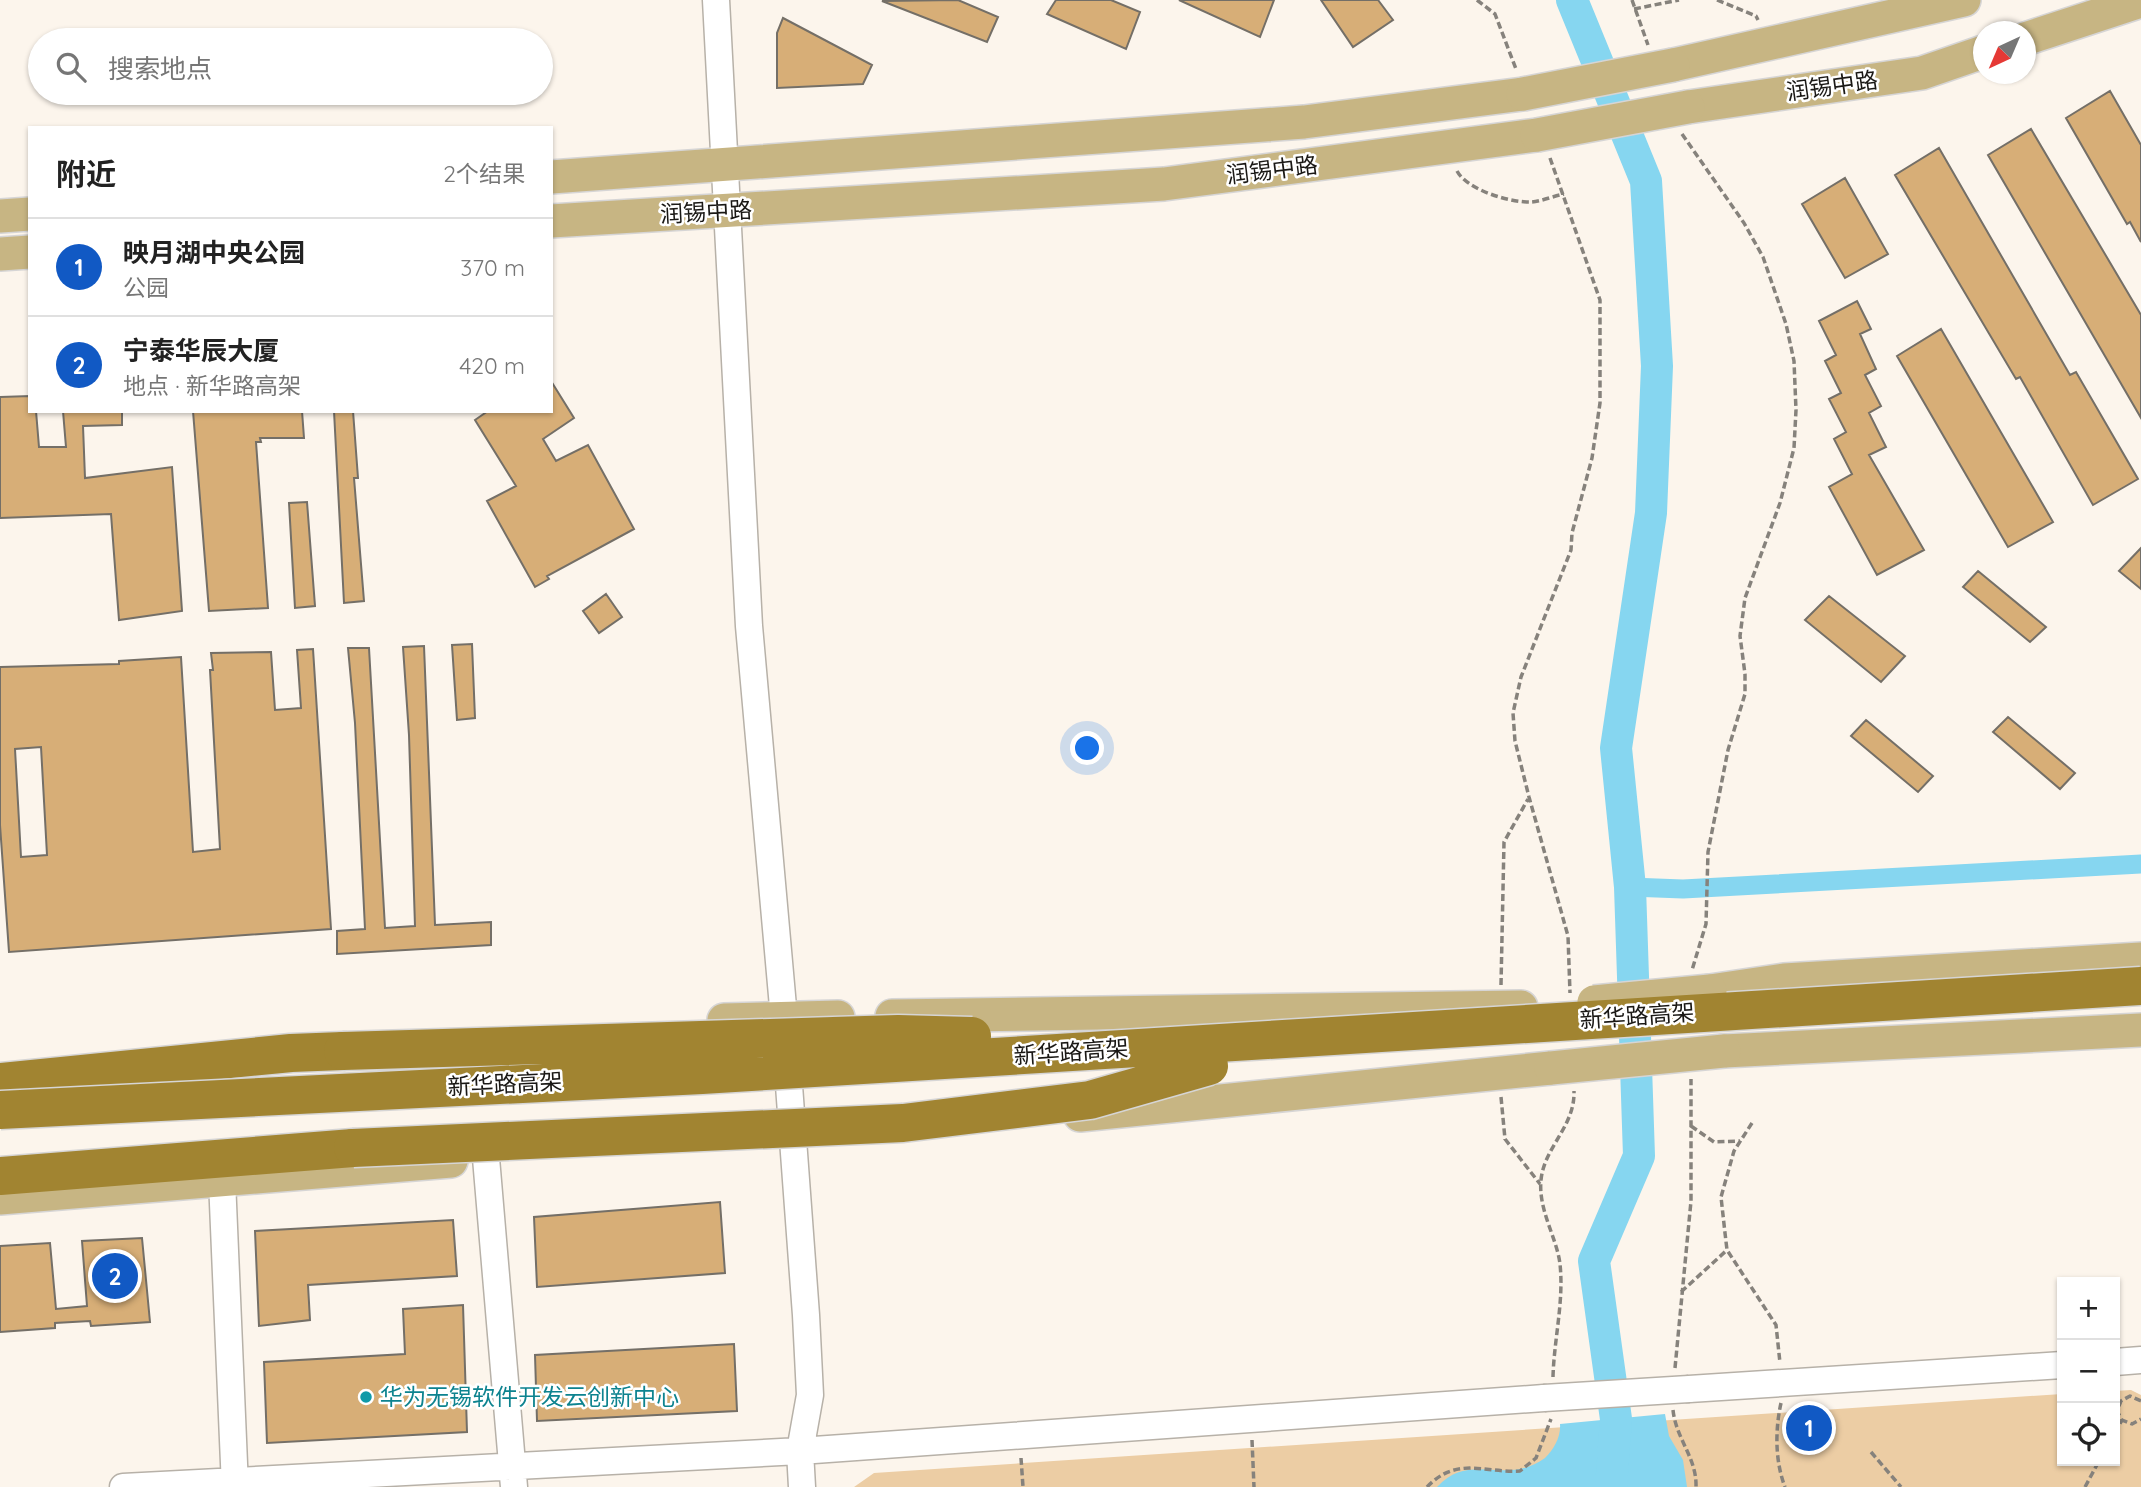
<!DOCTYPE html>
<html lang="zh">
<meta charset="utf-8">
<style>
body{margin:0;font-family:Quicksand,"Noto Sans SC",sans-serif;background:#f6f6f6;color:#222}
.controls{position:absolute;right:21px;bottom:21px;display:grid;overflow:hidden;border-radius:0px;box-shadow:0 2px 5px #0004}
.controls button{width:63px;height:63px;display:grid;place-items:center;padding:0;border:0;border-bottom:2px solid #e0e0e0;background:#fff;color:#222;font:35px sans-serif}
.compass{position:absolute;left:1973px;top:21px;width:63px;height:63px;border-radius:50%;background:#fff;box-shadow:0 2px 5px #0004;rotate:224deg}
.you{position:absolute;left:1088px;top:749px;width:24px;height:24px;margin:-18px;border:5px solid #fff;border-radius:50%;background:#1a73e8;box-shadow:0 0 0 10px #1a73e833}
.badge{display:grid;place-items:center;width:46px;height:46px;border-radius:50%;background:#1159c4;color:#fff;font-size:23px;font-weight:700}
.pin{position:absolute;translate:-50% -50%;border:4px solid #fff;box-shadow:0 2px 7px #0006}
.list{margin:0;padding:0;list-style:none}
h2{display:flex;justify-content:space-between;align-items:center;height:91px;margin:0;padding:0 28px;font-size:30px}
h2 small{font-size:23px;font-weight:400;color:#767676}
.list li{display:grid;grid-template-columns:46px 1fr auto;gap:21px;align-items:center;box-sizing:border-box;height:98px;padding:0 28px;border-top:2px solid #e0e0e0}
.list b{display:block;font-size:26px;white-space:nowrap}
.list p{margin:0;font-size:23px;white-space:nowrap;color:#767676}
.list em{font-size:23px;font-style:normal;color:#767676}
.icon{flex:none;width:38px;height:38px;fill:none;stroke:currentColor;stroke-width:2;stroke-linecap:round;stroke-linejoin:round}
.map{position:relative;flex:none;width:2141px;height:1487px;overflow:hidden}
.search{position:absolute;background:#fff;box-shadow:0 2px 5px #0004;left:28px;top:28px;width:525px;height:77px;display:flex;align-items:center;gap:18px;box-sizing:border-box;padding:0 24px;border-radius:38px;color:#767676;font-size:26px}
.panel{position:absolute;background:#fff;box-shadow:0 2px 5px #0004;left:28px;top:126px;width:525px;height:287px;border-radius:0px}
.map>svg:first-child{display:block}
.green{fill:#eccda4}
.water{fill:#86d6f0}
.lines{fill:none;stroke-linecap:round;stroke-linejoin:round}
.canal{stroke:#86d6f0;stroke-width:19}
.river{stroke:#86d6f0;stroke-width:32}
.building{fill:#d7ae77;stroke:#746f67;stroke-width:2;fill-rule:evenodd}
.minor-casing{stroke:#b7b1a8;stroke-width:29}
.major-casing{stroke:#d6d5d5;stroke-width:36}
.highway-casing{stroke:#d6d5d5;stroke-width:41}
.path{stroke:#86827c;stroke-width:3.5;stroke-dasharray:7 3.5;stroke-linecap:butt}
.minor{stroke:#fff;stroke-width:26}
.major{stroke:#c7b583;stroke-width:33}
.highway{stroke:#a18431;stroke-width:38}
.minor-bridge-casing{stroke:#b7b1a8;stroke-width:29;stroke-linecap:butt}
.major-bridge-casing{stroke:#d6d5d5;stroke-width:36;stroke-linecap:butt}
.highway-bridge-casing{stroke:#d6d5d5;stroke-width:41;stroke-linecap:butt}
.minor-bridge{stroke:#fff;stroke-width:26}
.major-bridge{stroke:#c7b583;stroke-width:33}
.highway-bridge{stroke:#a18431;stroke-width:38}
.culture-dot{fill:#0f9aa8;stroke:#fff;stroke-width:2.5}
.labels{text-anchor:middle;stroke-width:5;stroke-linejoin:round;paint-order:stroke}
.street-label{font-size:23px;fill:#1a1815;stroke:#fff}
.culture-label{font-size:23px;fill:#0d838f;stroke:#fff;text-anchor:start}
</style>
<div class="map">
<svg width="2141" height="1487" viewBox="0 0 2141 1487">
<rect width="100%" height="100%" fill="#fcf5ec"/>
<path class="green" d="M 2131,1390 L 2141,1395 L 2141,1487 L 854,1487 L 874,1473 L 2062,1394 L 2062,1461 L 2115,1461 L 2115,1391 Z"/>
<path class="water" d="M 1665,1414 L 1669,1436 L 1683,1460 L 1687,1487 L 1437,1487 C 1471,1450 1505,1487 1545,1458 C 1554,1449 1561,1437 1560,1424 Z"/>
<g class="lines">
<path class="canal" d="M 1630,887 L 1683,889 L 2141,864"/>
<path class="river" d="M 1572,0 L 1646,181 L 1657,366 L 1651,513 L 1616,748 L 1630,887 L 1639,1156 L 1594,1261 L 1616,1419 L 1611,1487"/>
</g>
<path class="building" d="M 958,0 L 998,17 L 987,42 L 882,1 Z
M 1056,0 L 1111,0 L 1140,12 L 1126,49 L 1047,14 Z
M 1179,0 L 1274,0 L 1260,37 Z
M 1321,0 L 1378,0 L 1393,20 L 1353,47 Z
M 783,18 L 872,65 L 863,84 L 777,88 L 777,33 Z
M 2110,91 L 2141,145 L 2141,242 L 2130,222 L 2127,224 L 2066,118 Z
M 2031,129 L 2141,315 L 2141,418 L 1988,155 Z
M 1939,148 L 2070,375 L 2076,372 L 2138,479 L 2093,505 L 2020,377 L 2016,379 L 1895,175 Z
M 1845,178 L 1888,254 L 1845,278 L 1802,204 Z
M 1857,301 L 1871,329 L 1860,334 L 1876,369 L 1865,375 L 1881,406 L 1869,413 L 1886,447 L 1869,455 L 1924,550 L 1877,575 L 1829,487 L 1852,474 L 1834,439 L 1846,432 L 1829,399 L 1841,393 L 1825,361 L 1836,355 L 1819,321 Z
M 1941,329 L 2053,522 L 2008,547 L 1897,356 Z
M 551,381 L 574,418 L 543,439 L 556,461 L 588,445 L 634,529 L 547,576 L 549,579 L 535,587 L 487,501 L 516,486 L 475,420 L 488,411 L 551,411 Z
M 30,396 L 30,411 L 36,411 L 39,447 L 66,447 L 63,411 L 122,411 L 122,425 L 83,426 L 85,478 L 172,467 L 182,611 L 119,620 L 111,514 L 0,518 L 0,397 Z
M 193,411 L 302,411 L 304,438 L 260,438 L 261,442 L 256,442 L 268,608 L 209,611 Z
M 334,411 L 353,411 L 358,478 L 354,478 L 364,601 L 344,603 Z
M 307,502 L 315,606 L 295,608 L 289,503 Z
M 2141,548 L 2141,589 L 2119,571 Z
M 1978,571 L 2046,627 L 2030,642 L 1963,587 Z
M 606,594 L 622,617 L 599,633 L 583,611 Z
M 1829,596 L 1905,656 L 1881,682 L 1805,620 Z
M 472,644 L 475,718 L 457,720 L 452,645 Z
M 424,646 L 435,925 L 491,922 L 491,945 L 337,954 L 337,931 L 365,929 L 355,723 L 348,648 L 369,648 L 385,928 L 415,926 L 409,735 L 403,647 Z
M 313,649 L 331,929 L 9,952 L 0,825 L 0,667 L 119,664 L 119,661 L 181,657 L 193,852 L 220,849 L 210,670 L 213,670 L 211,653 L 271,652 L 275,710 L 301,708 L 297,650 ZM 41,747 L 47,855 L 21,857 L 15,749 Z
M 2008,717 L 2075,773 L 2060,789 L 1993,732 Z
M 1866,720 L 1933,776 L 1918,792 L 1851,736 Z
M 720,1202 L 725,1273 L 537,1287 L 534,1217 Z
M 453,1220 L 457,1276 L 308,1285 L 310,1320 L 259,1326 L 255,1231 Z
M 142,1238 L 150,1322 L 91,1326 L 90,1321 L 55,1323 L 55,1328 L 0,1332 L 0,1246 L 50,1243 L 56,1309 L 87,1306 L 82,1241 Z
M 463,1305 L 467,1432 L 267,1443 L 264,1362 L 405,1354 L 403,1309 Z
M 734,1344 L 737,1411 L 537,1421 L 535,1355 Z"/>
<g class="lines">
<defs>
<path id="minor" d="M 716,0 L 749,626 L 784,1018 L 806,1315 L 810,1395 L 800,1451 L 1544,1398
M 486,1158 L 514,1487
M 222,1180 L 235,1487
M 2115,1362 L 2141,1360
M 1689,1389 L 2062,1365
M 123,1487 L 800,1451 L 802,1487"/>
<path id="major" d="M 2025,39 L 2141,1
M 1673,65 L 1964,0
M 1688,107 L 1922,73 L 1983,52
M 551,177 L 1304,122 L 1523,94
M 0,216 L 30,214
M 551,221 L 1164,184 L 1537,135
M 0,254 L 30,252
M 1710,991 L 1784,980 L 2141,959
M 892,1016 L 1521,1007
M 724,1020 L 838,1017
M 1724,1051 L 2141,1030
M 1080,1115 L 1551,1068
M 0,1198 L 451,1161"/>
<path id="highway" d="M 0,1082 L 291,1053 L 343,1051
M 0,1176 L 353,1148"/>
</defs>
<use href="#minor" class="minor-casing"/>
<use href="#major" class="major-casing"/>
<use href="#highway" class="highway-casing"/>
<path class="path" d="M 1477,0 L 1495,14 L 1516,69
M 1632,0 L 1648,45
M 1717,0 L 1756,16 L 1758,20
M 1634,9 L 1679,0
M 1682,134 L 1744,223 L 1763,257 L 1786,324 L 1794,361 L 1796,410 L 1794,448 L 1780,503 L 1745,598 L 1740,636 L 1745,674 L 1745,694 L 1728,750 L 1708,852 L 1706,924 L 1692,970
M 1550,158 L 1600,300 L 1600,403 L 1592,458 L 1572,533 L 1571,550 L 1521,677 L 1513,713 L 1515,741 L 1529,797 L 1568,936 L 1570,993
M 1457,171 C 1467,190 1511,203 1532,202 C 1542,201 1554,196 1564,194
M 1501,985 L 1504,842 L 1528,799
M 1501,1097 L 1505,1139 L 1540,1184
M 1752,1123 L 1734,1151 L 1721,1197 L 1725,1233 L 1727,1250 L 1776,1325 L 1780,1363
M 1691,1126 L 1714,1142 L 1740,1141
M 1681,1292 L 1727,1250
M 1675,1368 L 1691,1201 L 1691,1079
M 1553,1377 C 1554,1339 1564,1302 1560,1264 C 1557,1238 1538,1210 1541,1180 C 1544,1147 1575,1127 1574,1091
M 2141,1401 L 2130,1396 L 2121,1401 L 2117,1411 L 2122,1420 L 2132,1424 L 2141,1419
M 1781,1403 C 1775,1430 1775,1461 1785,1487
M 1673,1410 C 1676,1439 1697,1458 1696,1487
M 2115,1433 L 2122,1420
M 1252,1440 L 1254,1487
M 1871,1452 L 1901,1487
M 1021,1458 L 1023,1487
M 1427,1487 C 1457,1456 1482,1473 1520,1471 L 1536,1458 L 1551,1419
M 2085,1487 L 2099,1461"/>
<use href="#minor" class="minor"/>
<use href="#major" class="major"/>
<use href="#highway" class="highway"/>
<defs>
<path id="minor-bridge" d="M 1544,1398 L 1689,1389"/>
<path id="major-bridge" d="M 1523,94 L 1673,65
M 1537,135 L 1688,107
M 1594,1002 L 1710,991
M 1551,1068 L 1724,1051"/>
<path id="highway-bridge" d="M 343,1051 L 898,1034 L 972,1036
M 0,1110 L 702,1075 L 2141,986
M 353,1148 L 903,1123 L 1090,1100 L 1209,1066"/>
</defs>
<use href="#minor-bridge" class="minor-bridge-casing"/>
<use href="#major-bridge" class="major-bridge-casing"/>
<use href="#highway-bridge" class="highway-bridge-casing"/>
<use href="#minor-bridge" class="minor-bridge"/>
<use href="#major-bridge" class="major-bridge"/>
<use href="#highway-bridge" class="highway-bridge"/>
</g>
<circle class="culture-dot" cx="366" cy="1397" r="7"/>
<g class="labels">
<g class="street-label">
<text transform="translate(1832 86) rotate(-8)" y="8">润锡中路</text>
<text transform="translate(1272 170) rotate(-7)" y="8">润锡中路</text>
<text transform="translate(706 212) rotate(-3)" y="8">润锡中路</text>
<text transform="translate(1637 1016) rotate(-4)" y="8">新华路高架</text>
<text transform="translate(1071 1052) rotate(-4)" y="8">新华路高架</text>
<text transform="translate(505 1084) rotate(-3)" y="8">新华路高架</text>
</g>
<g class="culture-label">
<text x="380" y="1405">华为无锡软件开发云创新中心</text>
</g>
</g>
</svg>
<div class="controls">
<button>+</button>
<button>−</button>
<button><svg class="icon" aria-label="locate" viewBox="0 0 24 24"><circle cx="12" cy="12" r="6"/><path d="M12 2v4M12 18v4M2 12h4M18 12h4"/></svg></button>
</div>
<svg class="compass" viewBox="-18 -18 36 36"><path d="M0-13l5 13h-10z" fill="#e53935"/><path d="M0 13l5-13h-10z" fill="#767676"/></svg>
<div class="you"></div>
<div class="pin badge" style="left:1809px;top:1428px">1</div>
<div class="pin badge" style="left:115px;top:1276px">2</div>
<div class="search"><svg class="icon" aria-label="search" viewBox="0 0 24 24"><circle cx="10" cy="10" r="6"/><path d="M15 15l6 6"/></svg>搜索地点</div>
<section class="panel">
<h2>附近<small>2个结果</small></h2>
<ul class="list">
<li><span class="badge">1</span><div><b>映月湖中央公园</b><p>公园</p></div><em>370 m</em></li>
<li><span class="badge">2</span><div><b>宁泰华辰大厦</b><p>地点 · 新华路高架</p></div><em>420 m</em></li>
</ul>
</section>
</div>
